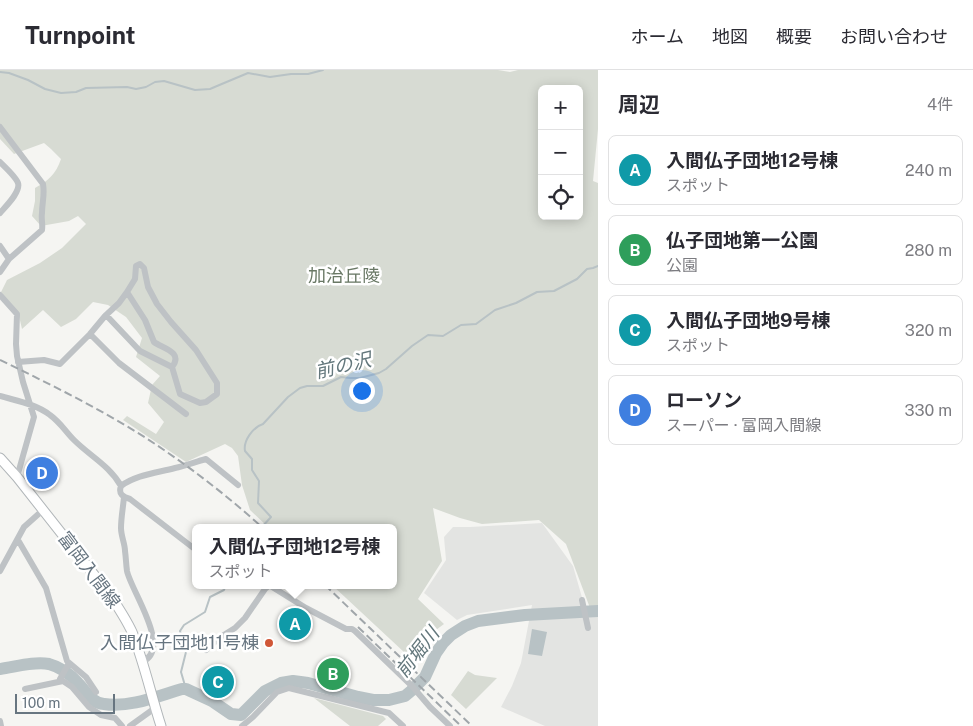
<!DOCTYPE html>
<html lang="ja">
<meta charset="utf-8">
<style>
body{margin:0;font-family:"Public Sans","Noto Sans JP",sans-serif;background:#f2f2f3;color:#2b2b33}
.controls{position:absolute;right:15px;top:15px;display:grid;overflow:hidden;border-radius:8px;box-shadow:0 2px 12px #0003}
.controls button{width:45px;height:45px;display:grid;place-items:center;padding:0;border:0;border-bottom:1px solid #e1e1e2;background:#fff;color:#2b2b33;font:25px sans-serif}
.scale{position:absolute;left:15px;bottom:12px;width:100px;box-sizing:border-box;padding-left:5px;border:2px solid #677580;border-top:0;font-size:14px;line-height:18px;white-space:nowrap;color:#677580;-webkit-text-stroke:4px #fff;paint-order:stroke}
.you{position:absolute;left:361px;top:320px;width:18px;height:18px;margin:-12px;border:4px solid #fff;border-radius:50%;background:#1a73e8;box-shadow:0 0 0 8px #1a73e833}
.badge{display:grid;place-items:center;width:32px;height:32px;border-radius:50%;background:#d05737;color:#fff;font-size:16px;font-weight:700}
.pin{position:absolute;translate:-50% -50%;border:2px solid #fff;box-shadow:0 1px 5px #0006}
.popup{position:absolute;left:192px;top:454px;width:205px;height:65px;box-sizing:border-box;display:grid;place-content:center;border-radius:8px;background:#fff;filter:drop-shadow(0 1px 4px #0005);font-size:16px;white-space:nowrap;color:#7c7c81}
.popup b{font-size:19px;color:#2b2b33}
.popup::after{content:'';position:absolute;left:50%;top:100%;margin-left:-10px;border:10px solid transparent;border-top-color:#fff}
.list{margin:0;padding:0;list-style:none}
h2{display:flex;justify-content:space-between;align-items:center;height:65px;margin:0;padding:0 20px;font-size:21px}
h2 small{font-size:16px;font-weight:400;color:#7c7c81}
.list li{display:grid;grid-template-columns:32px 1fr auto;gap:15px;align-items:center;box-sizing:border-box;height:70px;margin:0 10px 10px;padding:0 10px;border:1px solid #e1e1e2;border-radius:8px}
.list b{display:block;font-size:19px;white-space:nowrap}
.list p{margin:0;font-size:16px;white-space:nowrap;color:#7c7c81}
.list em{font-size:16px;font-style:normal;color:#7c7c81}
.icon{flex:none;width:28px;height:28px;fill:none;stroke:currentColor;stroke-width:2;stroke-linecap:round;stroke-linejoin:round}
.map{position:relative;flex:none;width:598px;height:656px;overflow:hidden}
header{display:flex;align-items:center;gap:30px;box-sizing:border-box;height:70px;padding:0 25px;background:#fff;border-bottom:1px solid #e1e1e2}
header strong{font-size:24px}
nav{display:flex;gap:28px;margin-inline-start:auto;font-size:18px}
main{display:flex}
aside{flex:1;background:#fff}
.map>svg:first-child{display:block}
.built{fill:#e3e4e2}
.green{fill:#d7dbd3;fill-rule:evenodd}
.water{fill:#b8c2c5}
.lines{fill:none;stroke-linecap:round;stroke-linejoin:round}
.stream{stroke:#b8c2c5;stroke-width:2}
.river{stroke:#b8c2c5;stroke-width:12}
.secondary-casing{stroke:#b1b6b9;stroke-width:11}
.minor{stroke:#bec2c5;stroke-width:6}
.secondary{stroke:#fff;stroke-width:9}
.rail{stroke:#a0a6aa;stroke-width:2;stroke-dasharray:8 4;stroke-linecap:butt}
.poi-dot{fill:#d05737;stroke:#fff;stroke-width:2}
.labels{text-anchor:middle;stroke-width:5;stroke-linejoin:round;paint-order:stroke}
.park-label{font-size:18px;fill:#697865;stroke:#fff}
.street-label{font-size:18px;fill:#677580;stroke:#fff}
.poi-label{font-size:18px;fill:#677580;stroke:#fff;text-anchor:end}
.water-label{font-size:19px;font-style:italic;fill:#63777c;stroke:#fff}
</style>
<header>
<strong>Turnpoint</strong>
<nav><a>ホーム</a><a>地図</a><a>概要</a><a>お問い合わせ</a></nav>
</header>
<main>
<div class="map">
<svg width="598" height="656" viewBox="0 0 598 656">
<rect width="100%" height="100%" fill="#f5f5f2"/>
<path class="built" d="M 542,453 L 573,496 L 587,545 L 598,544 L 598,656 L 545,656 L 501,637 L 512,616 L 521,593 L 532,535 L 467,545 L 457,550 L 424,523 L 446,490 L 444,467 L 453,457 L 470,457 Z"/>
<path class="green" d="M 0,0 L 498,0 L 510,2 L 518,0 L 598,0 L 598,59 L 593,111 L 598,113 L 598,545 L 593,546 L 566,474 L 539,450 L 482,454 L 460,448 L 433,438 L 442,491 L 418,529 L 444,554 L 405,583 L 332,515 L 394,515 L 394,458 L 269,458 L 250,440 L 242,415 L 238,386 L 232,378 L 225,374 L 186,392 L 123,350 L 127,346 L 156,364 L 164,352 L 148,333 L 152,315 L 160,306 L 136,287 L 142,268 L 126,247 L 108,235 L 93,232 L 76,249 L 61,257 L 43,240 L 22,259 L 19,246 L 1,222 L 7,210 L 40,193 L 62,178 L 86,154 L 78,146 L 69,151 L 41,156 L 32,146 L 35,131 L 35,118 C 48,111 56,104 61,89 L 51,79 L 44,73 L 14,84 L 0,69 ZM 542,19 L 579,19 L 579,146 L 542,146 Z
M 333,587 L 348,599 L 338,614 L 319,609 Z
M 468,601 L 475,605 L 497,608 L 466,639 L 451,625 Z
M 314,628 L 383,646 L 386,649 L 378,656 L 350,656 Z"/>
<path class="water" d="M 532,559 L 547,562 L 542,586 L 528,584 Z"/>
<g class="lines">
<path class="stream" d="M 0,2 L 9,3 L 28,10 L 45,19 L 61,23 L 76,22 L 86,18 L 127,17 L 136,19 L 146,17 L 155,12 L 164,11 L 195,20 L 210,19 L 217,16 L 248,3 L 270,7 L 291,4 L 308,4 L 323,0
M 261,458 L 271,447 L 258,433 L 259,411 L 252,400 L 252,389 L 245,381 C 243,371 253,357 263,354 L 288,327 L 300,318 L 307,316 L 323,316 L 341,307 L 350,308 L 360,308 L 379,303 L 386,299 L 412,276 L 428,265 L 443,266 L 461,255 L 476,254 L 495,240 L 516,233 L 537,222 L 554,221 L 577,209 L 587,199 L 593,198 L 598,196
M 186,619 L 181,602 L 186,582 L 180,561 L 184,555 L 205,542 L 210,527 L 224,520 L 226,515"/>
<path class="river" d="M 0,599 C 15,597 34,591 49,594 C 60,597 71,605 78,613 C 86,621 91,633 104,634 C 130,638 158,626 182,619 L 186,619 L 212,631 L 231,644 L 241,645 L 265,621 L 281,613 L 293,611 L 308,613 L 358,627 L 373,630 L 389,630 L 405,626 L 411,621 L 425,607 L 436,583 L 443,573 L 451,565 L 465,556 L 478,551 L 525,545 L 598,541"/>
<defs>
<path id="secondary" d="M 0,388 L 17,407 L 110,525 C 118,537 126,549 132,562 C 144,592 151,625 161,656"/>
</defs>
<use href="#secondary" class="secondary-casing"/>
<path class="minor" d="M 0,57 L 43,114 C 45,125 42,132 42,143 C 41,149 43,154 42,160 L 9,189 L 0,202
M 0,92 C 5,97 16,107 18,113 C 21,122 5,137 0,143
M 0,176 L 9,189
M 0,225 L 17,244 L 16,274 L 17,286 L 23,312 L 34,347 L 17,407
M 106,245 L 140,281 L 172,297
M 90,264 L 119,293 L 186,344
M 18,292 L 44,290 L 60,294 L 90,264 L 105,246 L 119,233 L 127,222 L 145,250 L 154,272 C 162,278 184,282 172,297 L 180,324 L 200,333 L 206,332 L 217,324 L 217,313 L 196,280 L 171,252 L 157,234 L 148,217 L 144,198 L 140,194 L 136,196 L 135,209 L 127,222
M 0,326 C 17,331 36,334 50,345 C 60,352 66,362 74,370 C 90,386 110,396 121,416
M 124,427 C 123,438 121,448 121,458 C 121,466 125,474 125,481 C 126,488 126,494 127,501 C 131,521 173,579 142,592
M 18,470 L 46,518 L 67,591 L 86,607 L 96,622
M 196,480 L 130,429 C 123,427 118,424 121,416 C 136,405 156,403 175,398 C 185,396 195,392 206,389 L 238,415
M 0,501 L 24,457 L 43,440
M 269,515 L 306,538 L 346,559 L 352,559 L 355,561 L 412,616 L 430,637 L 450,656
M 582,530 L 588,558
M 206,580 L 219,568 L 235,558 L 245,548 L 265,519 L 270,515
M 69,593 L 60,609 L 72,617 L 89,637 L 101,645 L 115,648 L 122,656
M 25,619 L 63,611
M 0,651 L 1,656
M 130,656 L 155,638
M 242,656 L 253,647 L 277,622 L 289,618 L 389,643 L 403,656"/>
<use href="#secondary" class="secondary"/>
<path class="rail" d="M 0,290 C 56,317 113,345 164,380 C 199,404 232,430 263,458
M 325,515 L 472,656
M 358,557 L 461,656"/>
</g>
<circle class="poi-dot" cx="269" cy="573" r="5"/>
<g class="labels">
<g class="park-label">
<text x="344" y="212">加治丘陵</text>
</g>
<g class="street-label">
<text transform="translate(89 500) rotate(53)" y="6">富岡入間線</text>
</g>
<g class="poi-label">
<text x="259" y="579">入間仏子団地11号棟</text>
</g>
<g class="water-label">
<text transform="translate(343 295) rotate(-13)" y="7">前の沢</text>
<text transform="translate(417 582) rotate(-52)" y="7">前堀川</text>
</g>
</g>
</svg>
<div class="controls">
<button>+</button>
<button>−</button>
<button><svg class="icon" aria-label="locate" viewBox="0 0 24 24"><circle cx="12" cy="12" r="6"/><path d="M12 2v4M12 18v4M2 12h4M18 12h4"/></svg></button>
</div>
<div class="scale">100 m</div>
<div class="you"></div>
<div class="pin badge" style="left:295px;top:554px;background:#0f9aa8">A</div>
<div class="popup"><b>入間仏子団地12号棟</b>スポット</div>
<div class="pin badge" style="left:333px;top:604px;background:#2e9e5b">B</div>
<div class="pin badge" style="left:218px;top:612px;background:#0f9aa8">C</div>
<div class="pin badge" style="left:42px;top:403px;background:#3f7fe0">D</div>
</div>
<aside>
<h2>周辺<small>4件</small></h2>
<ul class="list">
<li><span class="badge" style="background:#0f9aa8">A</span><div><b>入間仏子団地12号棟</b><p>スポット</p></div><em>240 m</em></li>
<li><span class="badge" style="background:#2e9e5b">B</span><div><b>仏子団地第一公園</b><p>公園</p></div><em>280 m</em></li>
<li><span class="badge" style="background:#0f9aa8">C</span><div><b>入間仏子団地9号棟</b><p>スポット</p></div><em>320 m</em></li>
<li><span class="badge" style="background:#3f7fe0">D</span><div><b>ローソン</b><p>スーパー · 富岡入間線</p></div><em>330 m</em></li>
</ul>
</aside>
</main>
